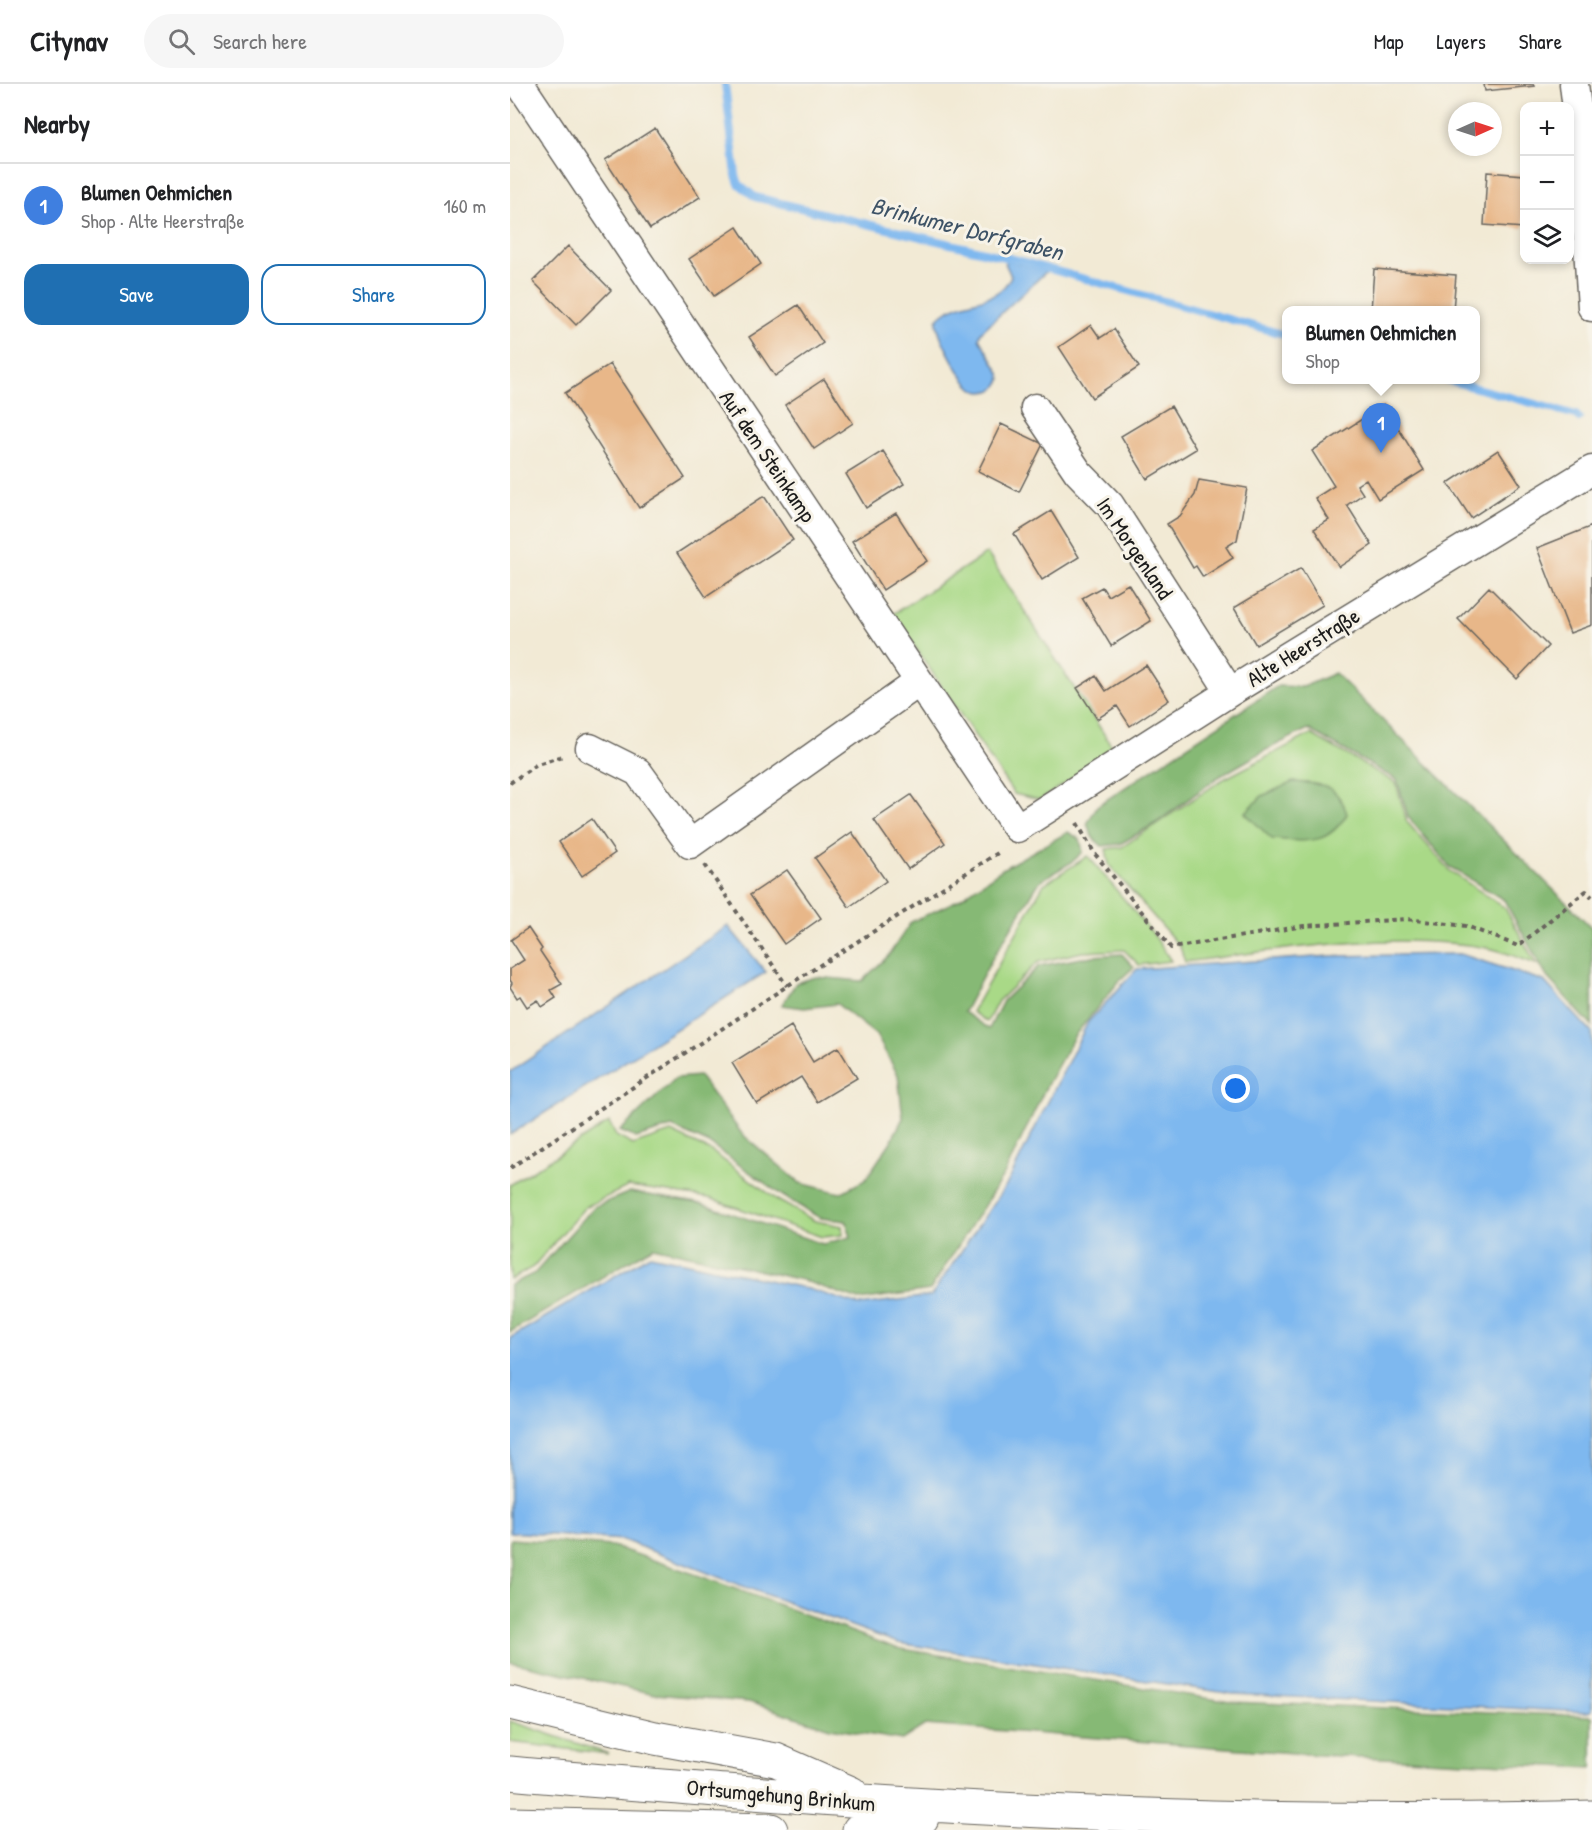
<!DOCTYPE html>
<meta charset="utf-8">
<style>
body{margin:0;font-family:"Patrick Hand",sans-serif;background:#f6f6f6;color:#202124}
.controls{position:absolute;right:18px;top:18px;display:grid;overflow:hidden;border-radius:12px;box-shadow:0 3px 9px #0003}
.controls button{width:54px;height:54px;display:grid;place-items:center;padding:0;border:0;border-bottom:2px solid #e0e0e0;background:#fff;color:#202124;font:30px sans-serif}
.compass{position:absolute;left:938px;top:18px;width:54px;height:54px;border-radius:50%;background:#fff;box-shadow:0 3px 9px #0003;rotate:87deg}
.you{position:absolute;left:726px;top:1005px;width:21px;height:21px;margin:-15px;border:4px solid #fff;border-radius:50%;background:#1a73e8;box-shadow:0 0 0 9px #1a73e833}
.badge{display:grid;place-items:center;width:39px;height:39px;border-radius:50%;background:#1f6fb2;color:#fff;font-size:20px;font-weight:700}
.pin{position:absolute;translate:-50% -50px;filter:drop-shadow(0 2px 3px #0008)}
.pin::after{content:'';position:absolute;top:32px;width:21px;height:18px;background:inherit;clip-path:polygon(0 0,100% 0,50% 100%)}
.popup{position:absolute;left:772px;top:222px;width:198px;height:78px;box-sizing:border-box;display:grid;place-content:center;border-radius:12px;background:#fff;filter:drop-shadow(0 2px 4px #0005);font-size:20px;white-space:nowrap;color:#757577}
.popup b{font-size:22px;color:#202124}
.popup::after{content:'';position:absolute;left:50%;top:100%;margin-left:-12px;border:12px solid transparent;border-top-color:#fff}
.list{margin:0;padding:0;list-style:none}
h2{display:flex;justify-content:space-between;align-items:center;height:78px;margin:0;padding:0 24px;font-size:26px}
h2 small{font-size:20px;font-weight:400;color:#757577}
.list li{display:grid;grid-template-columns:39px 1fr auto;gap:18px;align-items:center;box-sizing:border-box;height:84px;padding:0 24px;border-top:2px solid #e0e0e0}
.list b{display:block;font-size:22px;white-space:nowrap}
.list p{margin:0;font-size:20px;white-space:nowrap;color:#757577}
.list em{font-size:20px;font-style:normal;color:#757577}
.actions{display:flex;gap:12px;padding:18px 24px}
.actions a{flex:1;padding:14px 0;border:2px solid #1f6fb2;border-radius:18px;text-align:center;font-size:21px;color:#1f6fb2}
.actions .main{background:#1f6fb2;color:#fff}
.icon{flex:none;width:33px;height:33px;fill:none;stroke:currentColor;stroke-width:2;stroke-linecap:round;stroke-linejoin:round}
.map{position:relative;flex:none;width:1082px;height:1746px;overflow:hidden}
header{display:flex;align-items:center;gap:36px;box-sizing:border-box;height:84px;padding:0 30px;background:#fff;border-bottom:2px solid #e0e0e0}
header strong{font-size:28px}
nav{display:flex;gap:33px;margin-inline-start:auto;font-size:21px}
.search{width:420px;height:54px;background:#f6f6f6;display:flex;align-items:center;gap:15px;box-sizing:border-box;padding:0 21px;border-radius:33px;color:#757577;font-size:22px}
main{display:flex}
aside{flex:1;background:#fff}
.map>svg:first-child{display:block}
.green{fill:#a9d987;stroke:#627a52;stroke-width:1.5}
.forest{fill:#86b974;stroke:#516a48;stroke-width:1.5}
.water{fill:#7eb8ef;stroke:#4d6a86;stroke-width:1.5}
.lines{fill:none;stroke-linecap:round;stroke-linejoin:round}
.stream{stroke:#7eb8ef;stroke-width:8}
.building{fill:#e8b789}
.street-casing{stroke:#67645d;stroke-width:31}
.highway-casing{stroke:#67645d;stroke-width:35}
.path{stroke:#67645d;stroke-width:4;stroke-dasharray:4.5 4.5;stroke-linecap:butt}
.street{stroke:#fff;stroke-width:28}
.highway{stroke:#fff;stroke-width:33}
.labels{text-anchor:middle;stroke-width:6;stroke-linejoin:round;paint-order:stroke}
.street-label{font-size:22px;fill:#1c1c1c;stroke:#f7f3e8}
.water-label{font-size:24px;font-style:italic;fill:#3e5366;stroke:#f7f3e8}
</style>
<header>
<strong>Citynav</strong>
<div class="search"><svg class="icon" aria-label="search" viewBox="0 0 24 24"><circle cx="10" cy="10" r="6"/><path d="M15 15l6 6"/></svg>Search here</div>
<nav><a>Map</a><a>Layers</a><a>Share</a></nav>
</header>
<main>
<aside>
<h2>Nearby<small></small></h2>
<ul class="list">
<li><span class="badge" style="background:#3f7fe0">1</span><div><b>Blumen Oehmichen</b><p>Shop · Alte Heerstraße</p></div><em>160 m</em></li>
</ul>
<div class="actions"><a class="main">Save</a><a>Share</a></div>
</aside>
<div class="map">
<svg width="1082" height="1746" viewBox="0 0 1082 1746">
<rect width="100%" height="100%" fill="#f7f3e8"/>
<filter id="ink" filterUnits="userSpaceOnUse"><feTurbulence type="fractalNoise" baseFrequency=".0167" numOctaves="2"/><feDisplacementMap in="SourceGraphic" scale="12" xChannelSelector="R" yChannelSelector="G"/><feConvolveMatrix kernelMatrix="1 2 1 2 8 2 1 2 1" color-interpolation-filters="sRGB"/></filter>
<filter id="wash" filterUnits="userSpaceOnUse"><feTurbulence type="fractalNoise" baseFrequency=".008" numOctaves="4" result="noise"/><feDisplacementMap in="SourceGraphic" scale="24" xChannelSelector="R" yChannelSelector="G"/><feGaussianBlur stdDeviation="1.35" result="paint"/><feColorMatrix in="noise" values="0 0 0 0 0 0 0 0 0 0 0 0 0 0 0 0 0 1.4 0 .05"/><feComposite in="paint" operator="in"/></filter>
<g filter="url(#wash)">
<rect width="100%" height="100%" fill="#f2ead5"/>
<path class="green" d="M 477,469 L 605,667 L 530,716 L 504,710 L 383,530 Z
M 801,650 L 886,699 L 897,738 L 940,787 L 995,824 L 1026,880 C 1011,875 994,867 978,864 C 878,847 775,865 675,878 L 670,863 L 599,781 L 596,765 L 612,763 L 712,696 Z
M 578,772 L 644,851 L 661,877 L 629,881 L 614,866 L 572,868 L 528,878 L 488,917 L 477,938 L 462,928 L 534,800 Z
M 99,1038 L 106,1052 L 123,1061 L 161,1048 L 201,1067 L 269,1117 L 305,1137 L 332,1142 L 333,1151 L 312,1153 L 199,1114 L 119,1102 L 75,1123 L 23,1183 L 0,1196 L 0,1101 Z
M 0,1637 L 99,1670 L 0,1658 Z"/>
<path class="forest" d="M 825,589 L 1082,844 L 1082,942 L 1037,893 L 994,816 L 940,783 L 898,733 L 887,696 L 798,645 L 754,667 L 707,694 L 646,739 L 610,760 L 592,762 L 583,754 L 577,740 L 587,722 L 768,602 L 793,603 Z
M 783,698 C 811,700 827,699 837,730 C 817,763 796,757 762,755 L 735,729 L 752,712 Z
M 558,748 L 570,755 L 573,768 L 562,778 L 530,797 L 482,875 L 454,928 L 479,945 L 493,917 L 529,882 L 582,872 L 612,870 L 624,883 L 611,895 L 565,951 L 537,1001 L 495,1089 L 420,1206 L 349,1216 L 292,1196 L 143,1163 L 0,1248 L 0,1201 L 25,1189 L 84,1123 L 120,1108 L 193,1120 L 313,1160 L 341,1153 L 336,1137 L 310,1134 L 273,1112 L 200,1060 L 162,1043 L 126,1054 L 110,1047 L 166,994 L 189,992 L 232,1050 L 290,1099 L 330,1109 L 355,1096 L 380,1059 L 393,1034 L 388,991 L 366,951 L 327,920 L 294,924 L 272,921 L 286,899 L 306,893 L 352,897 L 379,871 L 401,838 L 448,816 L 494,784 Z
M 0,1455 L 102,1462 L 193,1493 L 386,1564 L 721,1618 L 1082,1632 L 1082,1684 L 810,1671 L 415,1641 L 392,1656 L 320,1644 L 239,1618 L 145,1610 L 0,1578 Z"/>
<path class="water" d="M 498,177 L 537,187 L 471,248 L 469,254 L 490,289 L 491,296 L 485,305 C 479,308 473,309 467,307 C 454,302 426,250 427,236 C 447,211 487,224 501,192 L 495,179 Z
M 218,842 L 256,888 L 0,1051 L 0,988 Z
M 950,870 L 1034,897 L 1082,949 L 1082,1626 L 1078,1628 L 723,1610 L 388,1559 L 219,1497 L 113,1456 L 0,1448 L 0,1254 L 140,1171 L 295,1204 L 349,1221 L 421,1212 L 498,1098 L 578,938 L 627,885 L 821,872 Z"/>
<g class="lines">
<path class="stream" d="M 215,0 L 226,91 L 229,100 L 245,113 L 507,176 L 776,251
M 937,296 L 1066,331 L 1069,334"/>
</g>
<g id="blocks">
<path class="building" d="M 974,0 L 1023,0 L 1024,2 L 975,7 Z
M 145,44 L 190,113 L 140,145 L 95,76 Z
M 977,88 L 1014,91 L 1014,144 L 974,141 Z
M 227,143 L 251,180 L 204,212 L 179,175 Z
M 58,162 L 101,206 L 66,241 L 23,197 Z
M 864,185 L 946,191 L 943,226 L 861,226 Z
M 288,221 L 313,259 L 265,292 L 239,253 Z
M 581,241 L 590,254 L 604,245 L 629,283 L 582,314 L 549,263 Z
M 100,280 L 175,394 L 129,424 L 55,309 Z
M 314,295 L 343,339 L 304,365 L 275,321 Z
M 874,321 L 914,386 L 868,415 L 856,395 L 847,401 L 853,410 L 837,421 L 862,461 L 829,483 L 804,445 L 819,436 L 805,414 L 824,402 L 802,367 Z
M 661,322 L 686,365 L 637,395 L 611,352 Z
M 491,340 L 533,360 L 509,408 L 468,387 Z
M 988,366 L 1011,401 L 961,434 L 938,399 Z
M 373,367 L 394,400 L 356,424 L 336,390 Z
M 689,396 L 737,404 L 727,456 L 716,463 L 723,474 L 693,493 L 686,482 L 683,484 L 657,440 L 670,432 L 685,411 Z
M 254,412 L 283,456 L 196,513 L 167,469 Z
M 541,427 L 569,473 L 532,496 L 504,450 Z
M 386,429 L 417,477 L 373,506 L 342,457 Z
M 1082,442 L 1082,541 L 1060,549 L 1027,464 Z
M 791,484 L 813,521 L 746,561 L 724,524 Z
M 618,500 L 641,537 L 601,562 L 572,514 L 592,503 L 598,512 Z
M 979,503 L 1038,562 L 1007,595 L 948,535 Z
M 636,581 L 659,616 L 620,642 L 607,622 L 587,635 L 567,604 L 586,592 L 596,607 Z
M 401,711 L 435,759 L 398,785 L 364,736 Z
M 82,735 L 105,769 L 72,792 L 49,758 Z
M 342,748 L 376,797 L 339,823 L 305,774 Z
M 277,786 L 311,834 L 274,860 L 240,811 Z
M 18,844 L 32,865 L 30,867 L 52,900 L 41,906 L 46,914 L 32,923 L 28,916 L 17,923 L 10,912 L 7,914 L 0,903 L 2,899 L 0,896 L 0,885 L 14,876 L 1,856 Z
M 281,942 L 303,978 L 328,963 L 347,994 L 307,1018 L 291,993 L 247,1020 L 222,979 Z"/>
</g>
</g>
<g filter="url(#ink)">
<use href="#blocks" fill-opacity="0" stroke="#67645d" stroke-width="1.5"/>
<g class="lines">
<defs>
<path id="street" d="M 10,0 L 507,744 L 720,608 L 1082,386
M 1064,0 L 1071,58 L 1082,223
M 525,324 L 568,388 L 600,421 L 720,608
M 80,664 L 128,688 L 180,760 L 409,598"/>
<path id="highway" d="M 0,1619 L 145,1654 L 266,1676 L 341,1709
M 0,1689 C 72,1696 145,1701 217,1707 C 505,1730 793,1741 1082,1733
M 0,1740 L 261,1746
M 349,1746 L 412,1734"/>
</defs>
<use href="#street" class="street-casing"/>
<use href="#highway" class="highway-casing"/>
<path class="path" d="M 0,699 L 27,680 L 53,672
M 567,739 L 585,770 L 661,864 L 794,842 L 896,835 L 956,842 L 1008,862 L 1076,807 L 1082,813
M 195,781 L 277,902
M 0,1084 L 277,902 L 491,767"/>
<use href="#street" class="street"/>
<use href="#highway" class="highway"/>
</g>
</g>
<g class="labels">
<g class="street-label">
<text transform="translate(258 372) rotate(56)" y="8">Auf dem Steinkamp</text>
<text transform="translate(625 464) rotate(56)" y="8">Im Morgenland</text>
<text transform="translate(793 563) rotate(-32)" y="8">Alte Heerstraße</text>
<text transform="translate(271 1711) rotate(5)" y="8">Ortsumgehung Brinkum</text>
</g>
<g class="water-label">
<text transform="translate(457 145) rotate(14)" y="8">Brinkumer Dorfgraben</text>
</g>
</g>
</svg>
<div class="controls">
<button>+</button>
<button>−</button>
<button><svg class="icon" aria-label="layers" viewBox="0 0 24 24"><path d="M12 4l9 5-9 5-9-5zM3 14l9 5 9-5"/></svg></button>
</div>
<svg class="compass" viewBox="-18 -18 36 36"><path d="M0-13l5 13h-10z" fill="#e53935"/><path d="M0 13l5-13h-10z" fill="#757577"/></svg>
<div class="you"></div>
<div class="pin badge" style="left:871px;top:369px;background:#3f7fe0">1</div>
<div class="popup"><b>Blumen Oehmichen</b>Shop</div>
</div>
</main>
